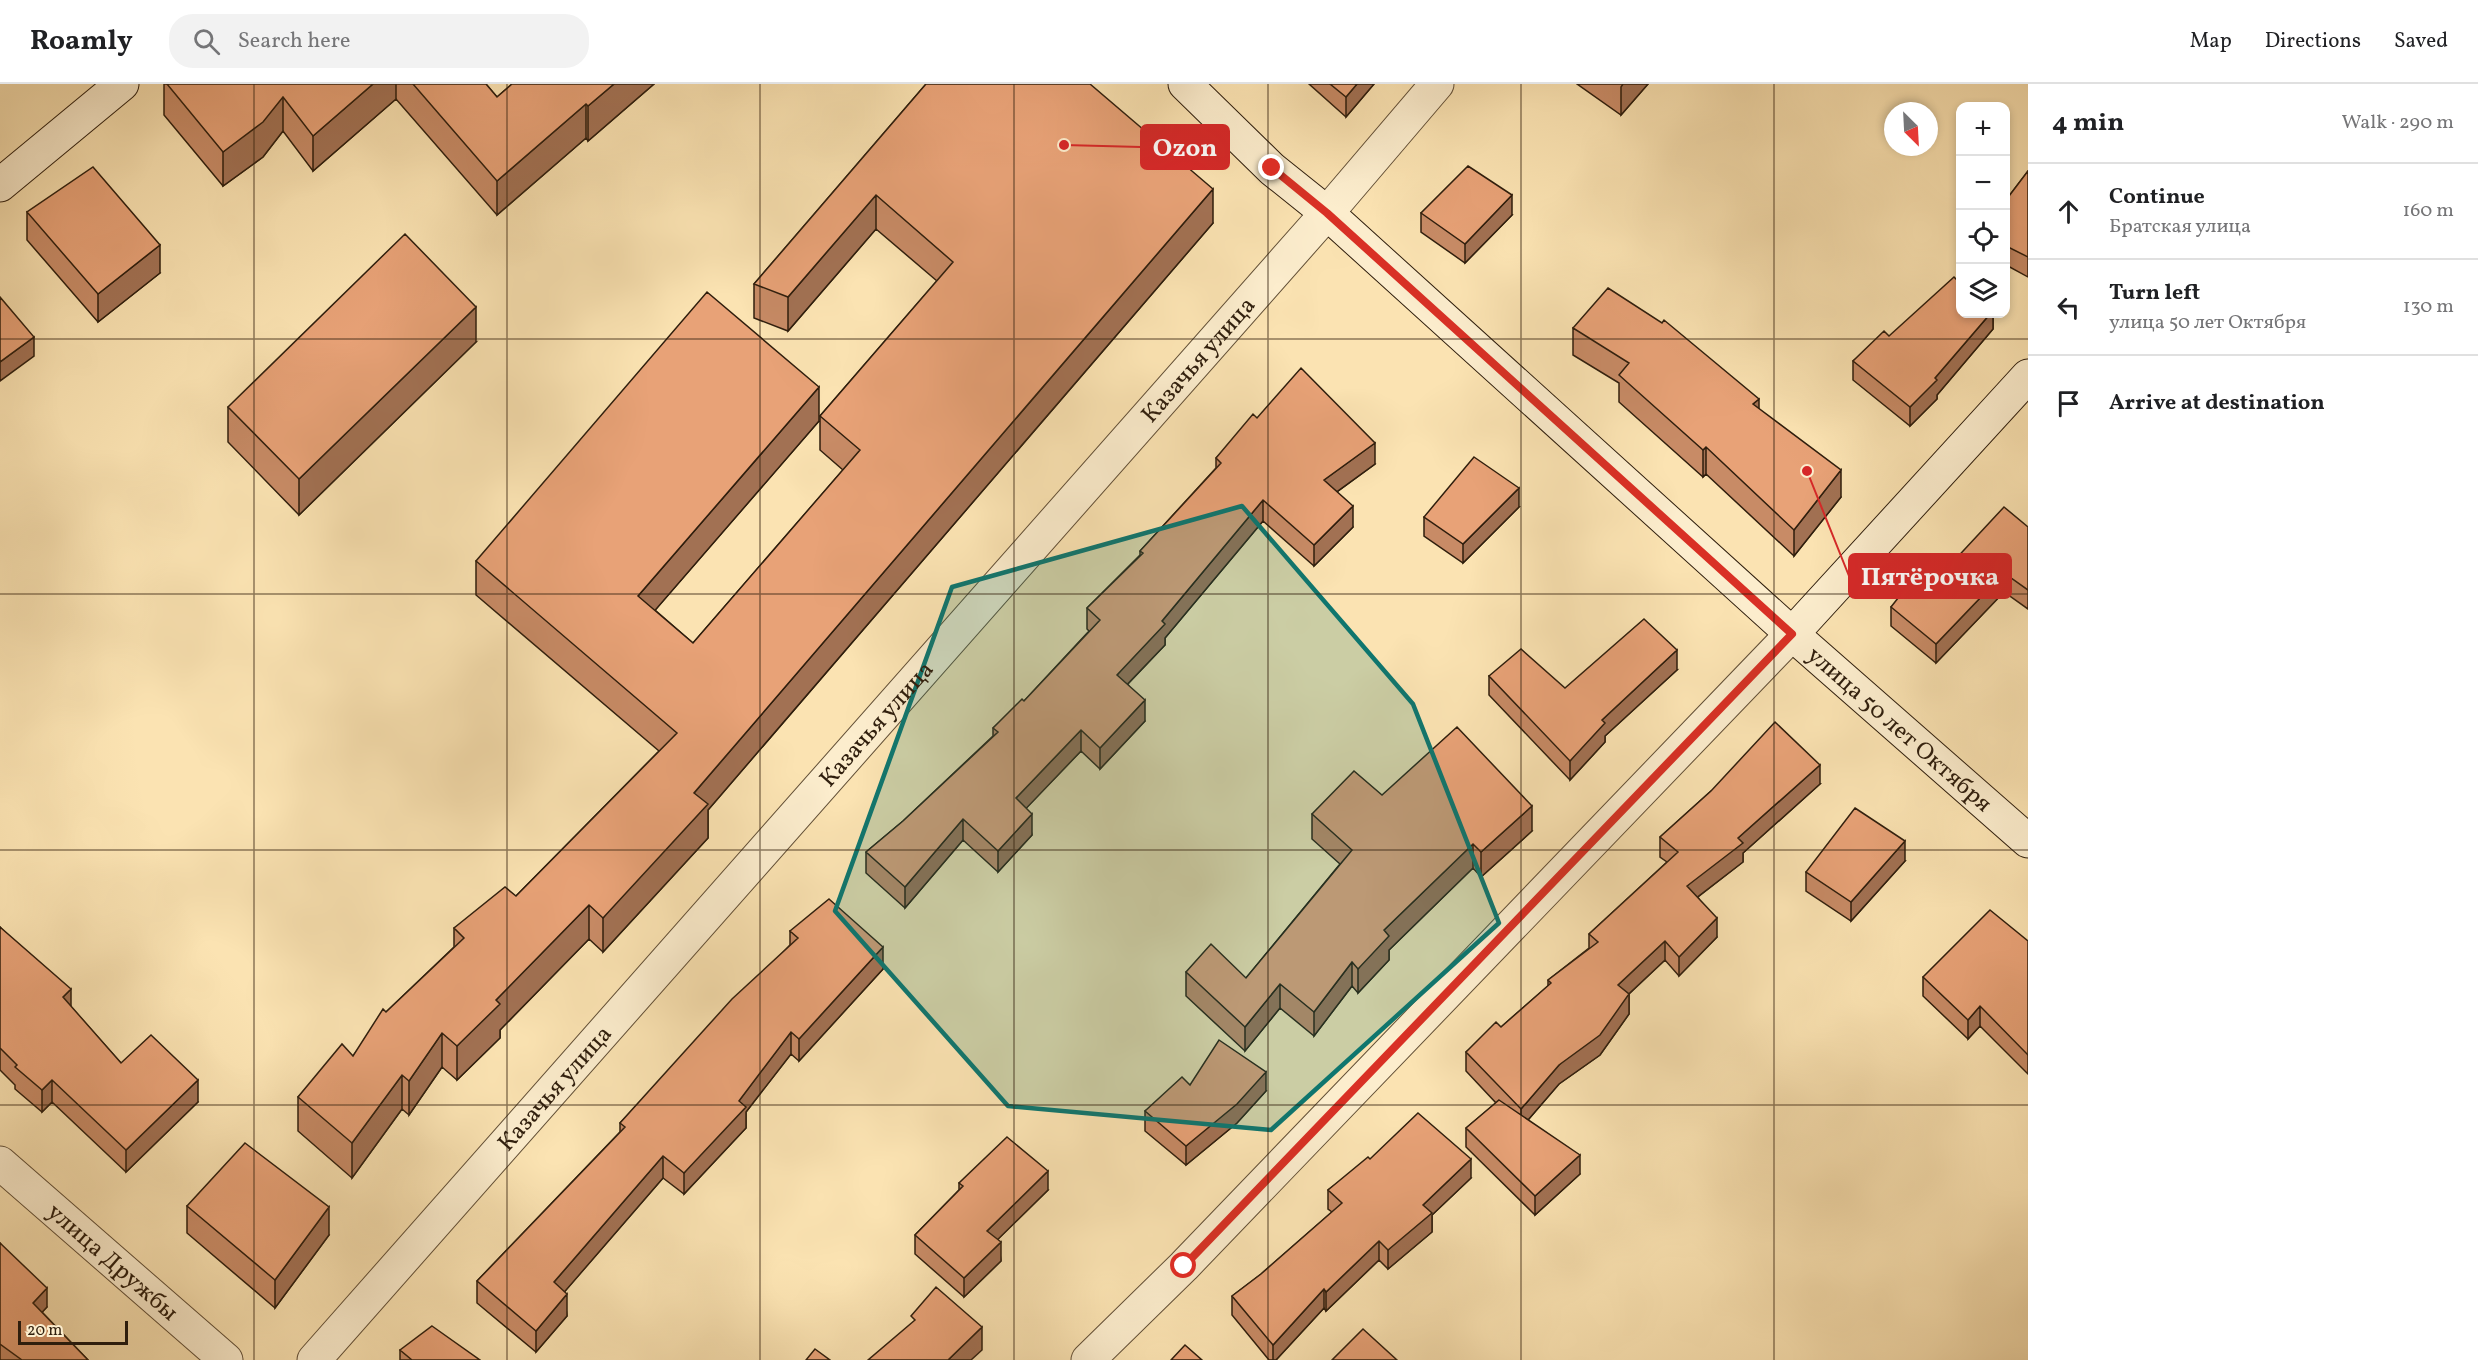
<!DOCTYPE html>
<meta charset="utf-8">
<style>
body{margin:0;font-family:Vollkorn,serif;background:#f2f2f2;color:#202124}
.controls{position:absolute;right:18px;top:18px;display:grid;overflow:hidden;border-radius:12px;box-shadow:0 3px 9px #0003}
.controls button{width:54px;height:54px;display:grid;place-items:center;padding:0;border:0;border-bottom:2px solid #e0e0e0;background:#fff;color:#202124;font:30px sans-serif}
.compass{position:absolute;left:1884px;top:18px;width:54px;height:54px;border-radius:50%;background:#fff;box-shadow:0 3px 9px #0003;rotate:156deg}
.scale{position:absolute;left:18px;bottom:15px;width:110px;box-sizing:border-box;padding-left:6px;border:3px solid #2f1e0d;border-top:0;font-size:16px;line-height:21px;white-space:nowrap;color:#2f1e0d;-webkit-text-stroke:4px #fcedcd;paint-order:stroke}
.stop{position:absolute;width:18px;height:18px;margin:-14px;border:4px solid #d93025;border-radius:50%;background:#fff}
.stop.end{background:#d93025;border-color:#fff;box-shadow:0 2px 6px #0008}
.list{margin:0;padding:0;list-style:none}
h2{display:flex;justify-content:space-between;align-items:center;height:78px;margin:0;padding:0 24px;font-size:26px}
h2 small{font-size:20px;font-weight:400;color:#757577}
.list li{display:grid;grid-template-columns:39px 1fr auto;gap:18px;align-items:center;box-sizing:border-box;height:96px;padding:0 24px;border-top:2px solid #e0e0e0}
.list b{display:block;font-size:22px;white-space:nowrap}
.list p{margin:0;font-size:20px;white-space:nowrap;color:#757577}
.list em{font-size:20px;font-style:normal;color:#757577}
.icon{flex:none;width:33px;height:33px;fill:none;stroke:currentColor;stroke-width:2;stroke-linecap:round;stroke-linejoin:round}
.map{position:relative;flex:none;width:2028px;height:1276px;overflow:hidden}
header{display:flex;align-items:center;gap:36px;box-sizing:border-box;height:84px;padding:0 30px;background:#fff;border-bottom:2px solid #e0e0e0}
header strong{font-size:28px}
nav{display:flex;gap:33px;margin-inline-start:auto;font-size:21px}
.search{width:420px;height:54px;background:#f2f2f2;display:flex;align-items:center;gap:15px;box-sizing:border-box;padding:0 21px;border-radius:24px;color:#757577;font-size:22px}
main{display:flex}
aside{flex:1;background:#fff}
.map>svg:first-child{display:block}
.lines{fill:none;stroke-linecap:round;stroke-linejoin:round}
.street-casing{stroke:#624f36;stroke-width:35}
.secondary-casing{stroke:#2f1e0d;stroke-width:35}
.street{stroke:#fcedcd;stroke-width:33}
.secondary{stroke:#fcedcd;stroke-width:33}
.wall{fill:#c88b66;stroke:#2f1e0d;stroke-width:1.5}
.shaded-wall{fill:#a27153;stroke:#2f1e0d;stroke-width:1.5}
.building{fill:#e8a277;stroke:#2f1e0d;stroke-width:1.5}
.route{stroke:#d93025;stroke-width:8}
.marked{fill:#0f766e;fill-opacity:0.2;stroke:#0f766e;stroke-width:4.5;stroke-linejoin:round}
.grid{fill:none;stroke:#2f1e0d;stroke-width:1.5;stroke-opacity:0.55}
.labels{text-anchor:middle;stroke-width:4.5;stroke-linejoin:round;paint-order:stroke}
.street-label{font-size:24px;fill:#2f1e0d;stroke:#fcedcd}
.leader{fill:none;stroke:#d62828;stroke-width:2}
.callout-dot{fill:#d62828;stroke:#fcedcd;stroke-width:2}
.callout{fill:#d62828;stroke:#d62828;stroke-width:2}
.callout-label{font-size:26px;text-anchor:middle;font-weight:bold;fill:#fff}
</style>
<header>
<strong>Roamly</strong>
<div class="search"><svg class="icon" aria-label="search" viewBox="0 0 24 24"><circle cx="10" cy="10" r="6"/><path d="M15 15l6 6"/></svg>Search here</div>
<nav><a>Map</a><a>Directions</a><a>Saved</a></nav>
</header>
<main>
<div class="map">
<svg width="2028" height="1276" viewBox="0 0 2028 1276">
<rect width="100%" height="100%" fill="#fbe3b2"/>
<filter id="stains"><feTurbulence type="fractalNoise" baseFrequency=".00333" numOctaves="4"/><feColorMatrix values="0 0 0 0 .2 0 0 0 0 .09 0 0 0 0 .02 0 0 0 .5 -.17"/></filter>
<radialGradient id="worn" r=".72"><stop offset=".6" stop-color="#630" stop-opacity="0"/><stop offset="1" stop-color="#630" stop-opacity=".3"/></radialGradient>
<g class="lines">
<defs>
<g id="street">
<path id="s1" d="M 0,1079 L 226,1276"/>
<path id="s2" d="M 314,1276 L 1327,129 L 1437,0"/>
<path d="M 1088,1276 L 1184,1182 L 1792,550"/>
</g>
<g id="secondary">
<path id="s3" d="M 1185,0 L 1272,85 L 1327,129 L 1792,550 L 2028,757"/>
<path d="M 0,101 L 122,0"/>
<path d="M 1792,550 L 2028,292"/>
</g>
</defs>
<use href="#street" class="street-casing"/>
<use href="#secondary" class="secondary-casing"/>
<use href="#street" class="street"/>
<use href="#secondary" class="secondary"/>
</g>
<path class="wall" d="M 164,0 L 486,0 L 497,13 L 512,0 L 654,0 L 588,57 L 586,54 L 497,131 L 396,15 L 313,87 L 283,47 L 263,73 L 223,102 L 164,31 Z
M 926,0 L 1213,139 L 708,726 L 708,754 L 603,868 L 589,855 L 500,946 L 500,954 L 457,996 L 442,983 L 409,1031 L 402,1025 L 352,1094 L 298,1047 L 298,1013 L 353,972 L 386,928 L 454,863 L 454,844 L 516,812 L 659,667 L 476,511 L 476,477 L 819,337 L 655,526 L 693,559 L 843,386 L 820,366 L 820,332 L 937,197 L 876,145 L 788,247 L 754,234 L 754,200 Z
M 1309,0 L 1374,0 L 1346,33 Z
M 1577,0 L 1648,0 L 1621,31 Z
M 2028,87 L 2028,193 L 2006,181 L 2006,116 Z
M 27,128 L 160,189 L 98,238 L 27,156 Z
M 1421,129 L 1512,131 L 1465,179 L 1421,148 Z
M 1993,230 L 1993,245 L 1937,311 L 1937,315 L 1910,342 L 1853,296 L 1853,277 L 1889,252 Z
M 1573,244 L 1759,325 L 1841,413 L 1794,472 L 1706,390 L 1703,393 L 1619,318 L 1619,299 L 1573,271 Z
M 476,258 L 299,431 L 228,358 L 228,323 Z
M 1257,334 L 1375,380 L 1337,408 L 1353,443 L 1314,482 L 1263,437 L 1165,554 L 1165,561 L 1128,600 L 1145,637 L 1100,685 L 1081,667 L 1026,724 L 1032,751 L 998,788 L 963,756 L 905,824 L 866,789 L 866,768 L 903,737 L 993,652 L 993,644 L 1024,617 L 1089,547 L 1087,545 L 1087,524 L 1140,471 L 1140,467 L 1216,384 L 1216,374 Z
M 1519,423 L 1463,479 L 1424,452 L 1424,433 Z
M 2028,443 L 2028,525 L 2004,508 L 1936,579 L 1891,542 L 1891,523 L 1937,495 Z
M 1677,586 L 1605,652 L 1605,658 L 1570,696 L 1489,611 L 1489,592 L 1565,604 Z
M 1820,700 L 1743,769 L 1743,778 L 1698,813 L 1717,853 L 1679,892 L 1665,876 L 1629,910 L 1629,930 L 1600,971 L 1559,1000 L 1528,1036 L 1580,1090 L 1535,1131 L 1466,1063 L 1466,1044 L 1496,1019 L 1466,987 L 1466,968 L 1501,943 L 1548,902 L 1548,896 L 1589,864 L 1589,850 L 1667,778 L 1660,773 L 1660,753 L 1711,707 Z
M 1382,711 L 1532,747 L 1481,793 L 1473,784 L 1389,866 L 1389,876 L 1358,909 L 1352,902 L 1314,952 L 1280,924 L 1245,967 L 1186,912 L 1186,888 L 1246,894 L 1340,780 L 1312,755 L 1312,730 Z
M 1905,777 L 1851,837 L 1806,807 L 1806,788 Z
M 0,843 L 121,979 L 198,1018 L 126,1088 L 52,1018 L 42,1028 L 15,1005 L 15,1001 L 0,986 Z
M 790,847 L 883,885 L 799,977 L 791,970 L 746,1028 L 746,1044 L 684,1110 L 663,1094 L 564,1208 L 567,1232 L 536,1268 L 477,1219 L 477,1197 L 620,1048 L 620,1039 L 790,861 Z
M 2028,857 L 2028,990 L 1980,942 L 1968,955 L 1923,912 L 1923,893 Z
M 1190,1001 L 1266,1007 L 1237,1039 L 1186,1081 L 1145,1047 L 1145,1027 Z
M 1370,1075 L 1471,1094 L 1432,1131 L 1432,1148 L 1388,1185 L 1379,1176 L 1326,1227 L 1324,1224 L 1276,1276 L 1269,1276 L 1232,1231 L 1232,1212 L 1261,1190 L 1332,1128 L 1328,1125 L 1328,1106 Z
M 959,1099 L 1048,1106 L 998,1155 L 1001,1177 L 964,1213 L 915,1170 L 915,1151 L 959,1106 Z
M 187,1122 L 329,1151 L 275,1224 L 187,1149 Z
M 0,1159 L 47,1223 L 42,1228 L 88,1276 L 0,1276 Z
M 400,1266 L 480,1276 L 400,1276 Z"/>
<path class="shaded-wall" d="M 373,0 L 396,0 L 396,15 L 313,87 L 313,52 Z
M 614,0 L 654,0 L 588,57 L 588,22 Z
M 1357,0 L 1374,0 L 1346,33 L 1346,13 Z
M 1623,0 L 1648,0 L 1621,31 L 1621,3 Z
M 283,13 L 283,47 L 263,73 L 223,102 L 223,68 Z
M 586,20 L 586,54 L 497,131 L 497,97 Z
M 1213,105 L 1213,139 L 708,726 L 708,754 L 603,868 L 603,834 L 694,709 Z
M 876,111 L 876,145 L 788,247 L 788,213 Z
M 1512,111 L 1512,131 L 1465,179 L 1465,160 Z
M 160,161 L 160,189 L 98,238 L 98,210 Z
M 476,223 L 476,258 L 299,431 L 299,395 Z
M 1990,230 L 1993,230 L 1993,245 L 1937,311 L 1937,315 L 1910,342 L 1910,323 Z
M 34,253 L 34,272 L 0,297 L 0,278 Z
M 819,303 L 819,337 L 638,546 L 638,512 Z
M 1759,315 L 1759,342 L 1753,320 Z
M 1375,359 L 1375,380 L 1324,417 L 1324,396 Z
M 1706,363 L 1706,390 L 1703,393 L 1703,366 Z
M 1841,386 L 1841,413 L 1794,472 L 1794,446 Z
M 1519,404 L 1519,423 L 1463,479 L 1463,460 Z
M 1263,416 L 1263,437 L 1165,554 L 1165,561 L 1117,611 L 1117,591 Z
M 1353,422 L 1353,443 L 1314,482 L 1314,461 Z
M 2004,489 L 2004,508 L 1936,579 L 1936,560 Z
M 1677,566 L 1677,586 L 1605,652 L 1605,658 L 1570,696 L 1570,677 L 1602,636 Z
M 1145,616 L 1145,637 L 1100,685 L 1100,664 Z
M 1081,646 L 1081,667 L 1016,735 L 1016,714 Z
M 1820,681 L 1820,700 L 1743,769 L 1743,778 L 1687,821 L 1687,802 L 1738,754 Z
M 1532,722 L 1532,747 L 1481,793 L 1481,768 Z
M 1032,730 L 1032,751 L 998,788 L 998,767 Z
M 963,735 L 963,756 L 905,824 L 905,803 Z
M 1905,757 L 1905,777 L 1851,837 L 1851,818 Z
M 1473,760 L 1473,784 L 1389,866 L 1389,876 L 1358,909 L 1358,885 L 1384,846 Z
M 589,821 L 589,855 L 500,946 L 500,954 L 457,996 L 457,962 L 496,916 Z
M 1717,834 L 1717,853 L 1679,892 L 1679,873 Z
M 1665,857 L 1665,876 L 1618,920 L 1618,901 Z
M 883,863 L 883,885 L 799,977 L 799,955 Z
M 1352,878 L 1352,902 L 1314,952 L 1314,928 Z
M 1280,900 L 1280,924 L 1245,967 L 1245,943 Z
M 71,905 L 71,927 L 63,913 Z
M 1629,910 L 1629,930 L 1600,971 L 1559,1000 L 1521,1044 L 1521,1025 L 1559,981 Z
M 1980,922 L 1980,942 L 1968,955 L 1968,936 Z
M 791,948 L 791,970 L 746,1028 L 746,1044 L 684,1110 L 684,1089 Z
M 442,949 L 442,983 L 409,1031 L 409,997 Z
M 1266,988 L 1266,1007 L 1237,1039 L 1186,1081 L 1186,1062 Z
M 402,991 L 402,1025 L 352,1094 L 352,1059 Z
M 52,996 L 52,1018 L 42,1028 L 42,1006 Z
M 198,996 L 198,1018 L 126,1088 L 126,1066 Z
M 1580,1071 L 1580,1090 L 1535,1131 L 1535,1112 Z
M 663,1072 L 663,1094 L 554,1220 L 554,1198 Z
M 1471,1075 L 1471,1094 L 1432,1131 L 1432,1148 L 1388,1185 L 1388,1166 L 1423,1121 Z
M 1048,1087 L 1048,1106 L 987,1166 L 987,1147 Z
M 329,1123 L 329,1151 L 275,1224 L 275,1196 Z
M 1379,1157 L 1379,1176 L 1326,1227 L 1326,1208 Z
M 1001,1158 L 1001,1177 L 964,1213 L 964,1194 Z
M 47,1204 L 47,1223 L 33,1238 L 33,1219 Z
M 1324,1205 L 1324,1224 L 1276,1276 L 1273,1276 L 1273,1261 Z
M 567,1210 L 567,1232 L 536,1268 L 536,1247 Z
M 982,1243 L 982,1266 L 971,1276 L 948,1276 Z"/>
<path class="building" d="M 167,0 L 373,0 L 313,52 L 283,13 L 263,38 L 223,68 Z
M 413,0 L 486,0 L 497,13 L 512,0 L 614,0 L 588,22 L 586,20 L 497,97 Z
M 926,0 L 1090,0 L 1213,105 L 694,709 L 708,720 L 603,834 L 589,821 L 496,916 L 500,920 L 457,962 L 442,949 L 409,997 L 402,991 L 352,1059 L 298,1013 L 342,960 L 353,972 L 383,925 L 386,928 L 464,854 L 454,844 L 505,803 L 516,812 L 677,649 L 476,477 L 707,208 L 819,303 L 638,512 L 693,559 L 860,366 L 820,332 L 953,178 L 876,111 L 788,213 L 754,200 Z
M 1330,0 L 1357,0 L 1346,13 Z
M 1468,82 L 1512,111 L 1465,160 L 1421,129 Z
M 93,83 L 160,161 L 98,210 L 27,128 Z
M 2028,87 L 2028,173 L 2006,162 L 2006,116 Z
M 405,150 L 476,223 L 299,395 L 228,323 Z
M 1954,193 L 1960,199 L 1960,230 L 1990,230 L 1935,294 L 1937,296 L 1910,323 L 1853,277 L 1884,247 L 1889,252 Z
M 1608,204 L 1662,239 L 1664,236 L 1759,315 L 1753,320 L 1841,386 L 1794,446 L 1706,363 L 1703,366 L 1619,291 L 1629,279 L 1573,244 Z
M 0,213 L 34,253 L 0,278 Z
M 1301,284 L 1375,359 L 1324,396 L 1353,422 L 1314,461 L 1263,416 L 1162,537 L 1165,540 L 1117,591 L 1145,616 L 1100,664 L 1081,646 L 1016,714 L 1032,730 L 998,767 L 963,735 L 905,803 L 866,768 L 903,737 L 998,648 L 993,644 L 1022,615 L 1024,617 L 1100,536 L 1087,524 L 1143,469 L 1140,467 L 1221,379 L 1216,374 L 1253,330 L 1257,334 Z
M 1474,373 L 1519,404 L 1463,460 L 1424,433 Z
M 2004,423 L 2028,443 L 2028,506 L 2004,489 L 1936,560 L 1891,523 L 1921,485 L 1937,495 Z
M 1644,535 L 1677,566 L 1602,636 L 1605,639 L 1570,677 L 1489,592 L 1521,565 L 1565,604 Z
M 1775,638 L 1820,681 L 1738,754 L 1743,759 L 1687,802 L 1717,834 L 1679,873 L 1665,857 L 1618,901 L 1629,910 L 1600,951 L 1559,981 L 1521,1025 L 1466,968 L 1496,938 L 1501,943 L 1551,899 L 1548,896 L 1598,858 L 1589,850 L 1678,768 L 1660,753 L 1711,707 Z
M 1457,643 L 1532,722 L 1481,768 L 1473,760 L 1384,846 L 1389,852 L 1358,885 L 1352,878 L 1314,928 L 1280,900 L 1245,943 L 1186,888 L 1211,860 L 1246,894 L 1352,766 L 1312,730 L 1354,687 L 1382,711 Z
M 1855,724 L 1905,757 L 1851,818 L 1806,788 Z
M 829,815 L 883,863 L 799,955 L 791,948 L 739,1017 L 746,1023 L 684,1089 L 663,1072 L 554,1198 L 567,1210 L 536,1247 L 477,1197 L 625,1043 L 620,1039 L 732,915 L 798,854 L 790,847 Z
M 1990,826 L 2028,857 L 2028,971 L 1980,922 L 1968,936 L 1923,893 Z
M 0,843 L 71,905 L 63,913 L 121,979 L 151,951 L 198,996 L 126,1066 L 52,996 L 42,1006 L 15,983 L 17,981 L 0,964 Z
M 1219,956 L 1266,988 L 1237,1020 L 1186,1062 L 1145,1027 L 1182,993 L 1190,1001 Z
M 1499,1016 L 1580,1071 L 1535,1112 L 1466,1044 Z
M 1418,1029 L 1471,1075 L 1423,1121 L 1432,1129 L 1388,1166 L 1379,1157 L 1326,1208 L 1324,1205 L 1273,1261 L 1232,1212 L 1261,1190 L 1342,1119 L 1328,1106 L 1368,1073 L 1370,1075 Z
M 1007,1053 L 1048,1087 L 987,1147 L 1001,1158 L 964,1194 L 915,1151 L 963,1102 L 959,1099 Z
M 245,1059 L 329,1123 L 275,1196 L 187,1122 Z
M 0,1159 L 47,1204 L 33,1219 L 88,1276 L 22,1276 L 0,1260 Z
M 936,1203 L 982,1243 L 948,1276 L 868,1276 L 915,1236 L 911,1232 Z
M 432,1242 L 480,1276 L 412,1276 L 400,1266 Z
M 1363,1245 L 1397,1276 L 1332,1276 Z
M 1185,1261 L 1202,1276 L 1171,1276 Z
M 815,1265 L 830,1276 L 806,1276 Z"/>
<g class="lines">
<path class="route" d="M 1184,1182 L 1792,550 L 1327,129 L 1272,84"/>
</g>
<path class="marked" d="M 1242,422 L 1413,620 L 1499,839 L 1271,1046 L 1008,1022 L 835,827 L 952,503 Z"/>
<path class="grid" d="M 254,0 L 254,1276M 507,0 L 507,1276M 760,0 L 760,1276M 1014,0 L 1014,1276M 1268,0 L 1268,1276M 1521,0 L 1521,1276M 1774,0 L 1774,1276M 0,255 L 2028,255M 0,510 L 2028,510M 0,766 L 2028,766M 0,1021 L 2028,1021"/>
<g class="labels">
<g class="street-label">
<text dy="8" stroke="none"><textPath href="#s2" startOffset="1335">Казачья улица</textPath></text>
<text dy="8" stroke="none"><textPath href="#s2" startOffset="849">Казачья улица</textPath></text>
<text dy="8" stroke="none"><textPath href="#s3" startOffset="963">улица 50 лет Октября</textPath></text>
<text dy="8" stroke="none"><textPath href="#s2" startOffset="363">Казачья улица</textPath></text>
<text dy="8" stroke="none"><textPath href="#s1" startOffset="150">улица Дружбы</textPath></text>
</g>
</g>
<path class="leader" d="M1064 61L1141 63M1807 387L1849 492"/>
<g class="callout-dot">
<circle cx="1064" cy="61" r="6"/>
<circle cx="1807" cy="387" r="6"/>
</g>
<g class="callout">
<rect x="1141" y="41" width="88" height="44" rx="6"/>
<rect x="1849" y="470" width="162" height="44" rx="6"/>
</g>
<g class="callout-label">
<text x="1185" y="72">Ozon</text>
<text x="1930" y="501">Пятёрочка</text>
</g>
<rect width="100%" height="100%" filter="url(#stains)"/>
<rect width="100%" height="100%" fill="url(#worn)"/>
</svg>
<div class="controls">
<button>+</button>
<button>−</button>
<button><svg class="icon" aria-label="locate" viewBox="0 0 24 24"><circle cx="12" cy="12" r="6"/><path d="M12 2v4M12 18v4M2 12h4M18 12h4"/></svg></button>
<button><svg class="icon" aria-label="layers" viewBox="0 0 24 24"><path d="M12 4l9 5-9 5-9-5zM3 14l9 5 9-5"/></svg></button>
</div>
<svg class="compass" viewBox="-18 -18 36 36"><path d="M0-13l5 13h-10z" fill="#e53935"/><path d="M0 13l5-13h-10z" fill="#757577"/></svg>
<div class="scale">20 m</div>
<div class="stop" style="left:1184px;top:1182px"></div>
<div class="stop end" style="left:1272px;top:84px"></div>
</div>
<aside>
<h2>4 min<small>Walk · 290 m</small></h2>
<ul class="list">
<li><svg class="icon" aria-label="ahead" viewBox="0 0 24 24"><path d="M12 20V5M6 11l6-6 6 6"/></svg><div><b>Continue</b><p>Братская улица</p></div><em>160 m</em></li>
<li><svg class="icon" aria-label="left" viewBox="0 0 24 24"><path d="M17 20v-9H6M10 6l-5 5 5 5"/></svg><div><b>Turn left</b><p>улица 50 лет Октября</p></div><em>130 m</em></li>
<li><svg class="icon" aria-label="arrive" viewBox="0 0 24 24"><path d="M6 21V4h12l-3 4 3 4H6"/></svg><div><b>Arrive at destination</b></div></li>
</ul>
</aside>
</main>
